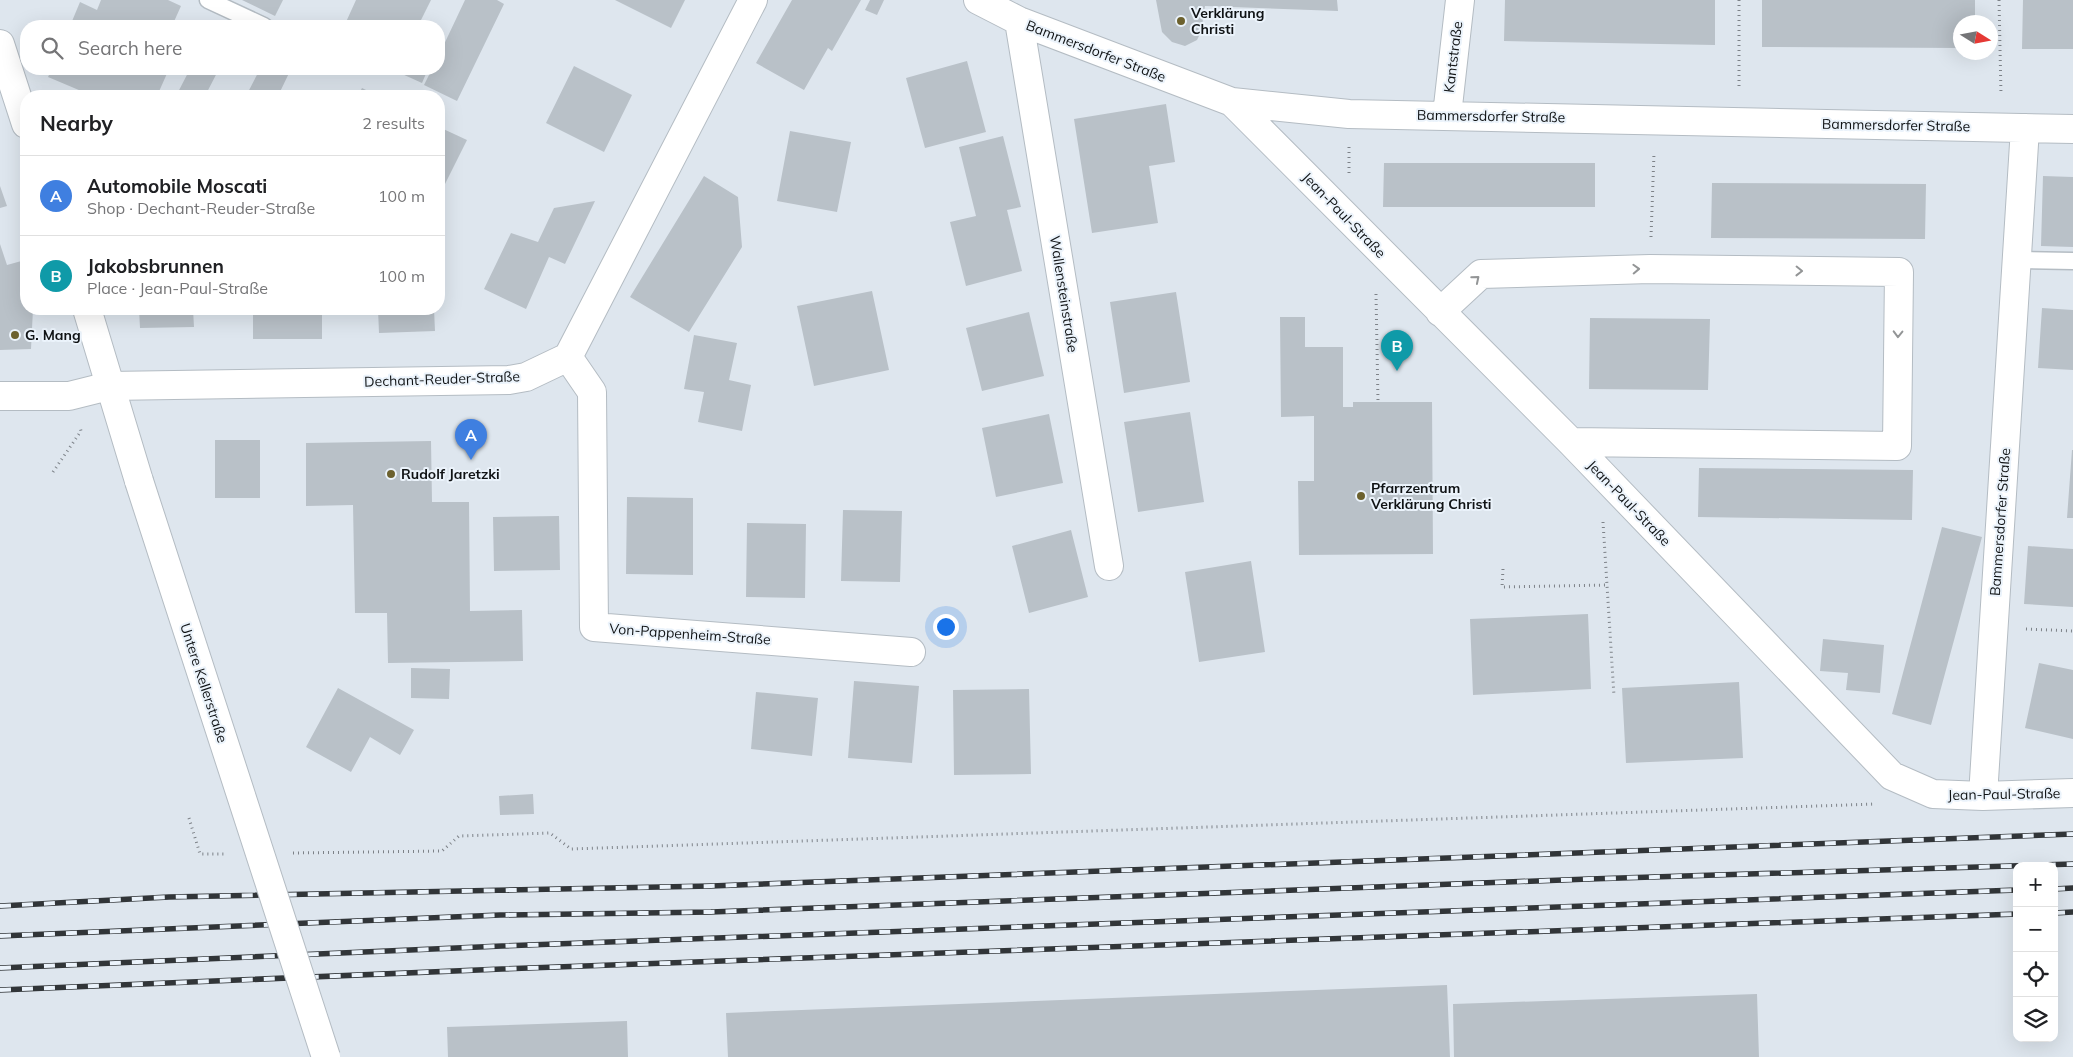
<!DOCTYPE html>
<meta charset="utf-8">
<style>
body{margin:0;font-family:Mulish,sans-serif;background:#f2f2f2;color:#202124}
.controls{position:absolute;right:15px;bottom:15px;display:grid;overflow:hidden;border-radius:10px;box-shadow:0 5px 20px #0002}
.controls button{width:45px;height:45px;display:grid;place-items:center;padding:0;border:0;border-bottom:1px solid #e0e0e0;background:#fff;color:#202124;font:25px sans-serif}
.compass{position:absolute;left:1953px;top:15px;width:45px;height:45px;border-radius:50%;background:#fff;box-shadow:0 5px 20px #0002;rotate:101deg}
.you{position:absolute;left:945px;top:626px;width:18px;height:18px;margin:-12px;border:4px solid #fff;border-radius:50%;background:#1a73e8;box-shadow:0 0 0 8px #1a73e833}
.badge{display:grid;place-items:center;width:32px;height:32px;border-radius:50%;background:#0b8043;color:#fff;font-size:16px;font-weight:700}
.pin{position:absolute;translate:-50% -41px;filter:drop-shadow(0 1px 2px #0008)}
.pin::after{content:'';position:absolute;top:26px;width:18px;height:15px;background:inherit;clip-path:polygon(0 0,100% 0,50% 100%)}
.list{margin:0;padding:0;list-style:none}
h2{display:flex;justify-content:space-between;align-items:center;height:65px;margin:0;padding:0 20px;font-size:21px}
h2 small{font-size:16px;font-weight:400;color:#757577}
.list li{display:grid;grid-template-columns:32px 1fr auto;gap:15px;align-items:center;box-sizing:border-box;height:80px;padding:0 20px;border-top:1px solid #e0e0e0}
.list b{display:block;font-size:19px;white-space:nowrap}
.list p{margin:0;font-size:16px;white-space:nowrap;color:#757577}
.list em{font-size:16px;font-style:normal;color:#757577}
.icon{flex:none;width:28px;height:28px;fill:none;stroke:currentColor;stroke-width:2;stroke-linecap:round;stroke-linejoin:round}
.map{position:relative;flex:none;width:2073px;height:1057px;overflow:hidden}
.search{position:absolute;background:#fff;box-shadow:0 5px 20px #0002;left:20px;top:20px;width:425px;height:55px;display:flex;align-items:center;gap:12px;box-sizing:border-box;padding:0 18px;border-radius:20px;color:#757577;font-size:19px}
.panel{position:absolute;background:#fff;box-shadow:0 5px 20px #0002;left:20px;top:90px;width:425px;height:225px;border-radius:20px}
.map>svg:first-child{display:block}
.building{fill:#b9c1c8}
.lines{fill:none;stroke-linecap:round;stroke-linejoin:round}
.lane-casing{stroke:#b4bcc3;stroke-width:19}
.street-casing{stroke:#b4bcc3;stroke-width:30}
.secondary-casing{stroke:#b4bcc3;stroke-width:30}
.path{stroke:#7d8288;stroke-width:3;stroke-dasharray:1 4;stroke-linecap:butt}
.lane{stroke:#fff;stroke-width:16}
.street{stroke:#fff;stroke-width:28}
.secondary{stroke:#fff;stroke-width:28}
.rail-casing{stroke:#313538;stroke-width:5.5}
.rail{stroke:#ebf3fb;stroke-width:4;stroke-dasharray:11;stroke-linecap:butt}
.secondary-bridge-casing{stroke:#b4bcc3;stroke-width:30;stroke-linecap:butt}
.secondary-bridge{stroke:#fff;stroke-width:28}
.oneway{stroke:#939596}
.poi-dot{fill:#6c612e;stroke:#ebf3fb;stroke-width:2}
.labels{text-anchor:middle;stroke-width:4;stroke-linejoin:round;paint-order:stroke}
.poi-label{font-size:14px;font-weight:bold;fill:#101315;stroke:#ebf3fb;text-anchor:start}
.street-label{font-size:14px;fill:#101315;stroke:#ebf3fb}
</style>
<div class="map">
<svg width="2073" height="1057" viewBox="0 0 2073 1057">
<rect width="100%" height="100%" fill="#dee6ee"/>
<path class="building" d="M 101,0 L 168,0 L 181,6 L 172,26 L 70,26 L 80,2 L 97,10 Z
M 242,0 L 283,0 L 275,16 Z
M 356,0 L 431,0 L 418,26 L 356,26 L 346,22 Z
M 465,0 L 497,0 L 504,4 L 457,101 L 424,85 L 432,69 L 439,69 L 439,55 Z
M 615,0 L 685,0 L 671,28 Z
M 792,0 L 861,0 L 832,51 L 828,48 L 804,90 L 756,63 Z
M 870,0 L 884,0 L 877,15 L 865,10 Z
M 1156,0 L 1337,0 L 1338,11 L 1205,6 L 1201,32 L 1197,40 L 1185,46 L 1172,42 L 1162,32 Z
M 1505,0 L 1715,0 L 1715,45 L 1504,41 Z
M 1762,0 L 1975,0 L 1975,22 L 1960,22 L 1960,48 L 1762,47 Z
M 2023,0 L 2073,0 L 2073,49 L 2022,49 Z
M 967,61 L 986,132 L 925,148 L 906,78 Z
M 574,66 L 632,95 L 604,152 L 546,123 Z
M 52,69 L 169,69 L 157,96 L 93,96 L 48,77 Z
M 190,69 L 219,69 L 205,96 L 176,96 Z
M 260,69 L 291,69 L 278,96 L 246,96 Z
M 391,69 L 428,69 L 422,83 Z
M 362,88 L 378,96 L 358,96 Z
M 1166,104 L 1175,162 L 1149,166 L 1158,223 L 1092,233 L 1074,119 Z
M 439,127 L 467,140 L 443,188 L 439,185 Z
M 790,131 L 851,142 L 837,212 L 777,201 Z
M 1003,136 L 1021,207 L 1007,210 L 1022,271 L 966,286 L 950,222 L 976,216 L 959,147 Z
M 1384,163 L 1595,163 L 1595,207 L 1383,207 Z
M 704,176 L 738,197 L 742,247 L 689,332 L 630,297 Z
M 2043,176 L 2073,177 L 2073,247 L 2041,246 Z
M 1712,183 L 1926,184 L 1925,239 L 1711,238 Z
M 0,186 L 7,206 L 0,208 Z
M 595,201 L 565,264 L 549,257 L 526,309 L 484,289 L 511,233 L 538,242 L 554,208 Z
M 0,244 L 7,265 L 25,260 L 26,264 L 26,309 L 33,309 L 31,349 L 0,350 Z
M 872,291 L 889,370 L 814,386 L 797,306 Z
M 1176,292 L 1190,382 L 1124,393 L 1110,302 Z
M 2042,308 L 2073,310 L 2073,370 L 2038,368 Z
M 139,309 L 193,309 L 194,327 L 140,328 Z
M 253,309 L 322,309 L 322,339 L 253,339 Z
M 378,309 L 434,309 L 435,331 L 379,333 Z
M 1029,312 L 1044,376 L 982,391 L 966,328 Z
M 1280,317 L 1305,317 L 1305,347 L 1343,347 L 1343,407 L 1353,407 L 1353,402 L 1432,402 L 1433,554 L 1299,555 L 1298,481 L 1314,481 L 1314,416 L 1281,417 Z
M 1590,318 L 1710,319 L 1708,390 L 1589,389 Z
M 694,335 L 737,343 L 729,380 L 751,385 L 742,431 L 698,422 L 704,392 L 684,389 Z
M 1190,412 L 1204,502 L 1138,512 L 1124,422 Z
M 1049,414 L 1063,483 L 996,497 L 982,428 Z
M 215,440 L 260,440 L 260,498 L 215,498 Z
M 431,441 L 432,502 L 469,502 L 470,611 L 522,610 L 523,661 L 388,663 L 387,613 L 355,613 L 353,505 L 306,506 L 306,443 Z
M 2072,450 L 2073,450 L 2073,518 L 2067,518 Z
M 1699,468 L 1913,470 L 1912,520 L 1698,517 Z
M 627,497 L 693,498 L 693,575 L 626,574 Z
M 843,510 L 902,511 L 900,582 L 841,581 Z
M 559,516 L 560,570 L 494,571 L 493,517 Z
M 747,523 L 806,524 L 805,598 L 746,597 Z
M 1942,527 L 1982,537 L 1931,725 L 1892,714 Z
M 1071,530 L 1088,597 L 1029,613 L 1012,546 Z
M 2028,546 L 2073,549 L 2073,607 L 2024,604 Z
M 1251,561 L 1265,652 L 1199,662 L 1185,572 Z
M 1588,614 L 1591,689 L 1473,695 L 1470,619 Z
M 1823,639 L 1884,645 L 1880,693 L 1846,690 L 1848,673 L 1820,671 Z
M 2039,663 L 2073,670 L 2073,739 L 2025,728 Z
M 411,668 L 450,669 L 449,699 L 411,698 Z
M 854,681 L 919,686 L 912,763 L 848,758 Z
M 1739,682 L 1743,758 L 1626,763 L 1622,688 Z
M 338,688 L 414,730 L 400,755 L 370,737 L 351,772 L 306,747 Z
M 1029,689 L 1031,774 L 954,775 L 953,690 Z
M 756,692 L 818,698 L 812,756 L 751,749 Z
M 533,794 L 534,814 L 500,815 L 499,796 Z
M 1447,985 L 1450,1057 L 728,1057 L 726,1013 Z
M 1757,994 L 1759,1057 L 1454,1057 L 1453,1004 Z
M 627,1021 L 628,1057 L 448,1057 L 447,1027 Z"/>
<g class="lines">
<defs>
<path id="lane" d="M 208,0 L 264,26
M 2016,260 L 2073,261"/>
<path id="street" d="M 978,0 L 1019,21 L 1232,102 L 1349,114 L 2073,129
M 1019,21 L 1109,566
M 1232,102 L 1571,442 L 1892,776 L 1933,794 L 1983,796 L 2073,793
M 1447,115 L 1460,0
M 1440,312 L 1481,274 L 1650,269 L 1899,272 L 1897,446 L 1571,442
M 568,357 L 592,392 L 594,627 L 911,652
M 0,396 L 69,396 L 109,386 L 509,380 L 526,377 L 568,357 L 753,0
M 1983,796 L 2025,128"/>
<path id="secondary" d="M 0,44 L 26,124
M 87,309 L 139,481"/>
</defs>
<use href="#lane" class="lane-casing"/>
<use href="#street" class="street-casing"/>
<use href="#secondary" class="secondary-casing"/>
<path class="path" d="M 1739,0 L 1739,89
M 1999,0 L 2001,95
M 1349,173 L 1349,147
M 1651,237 L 1654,153
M 1376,294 L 1378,402
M 53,472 L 81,431 L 80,427
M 1603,522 L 1614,696
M 1503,569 L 1502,587 L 1607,585
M 2026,629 L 2073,631
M 189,818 L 200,854 L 226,854
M 293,853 L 442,851 L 459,836 L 550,833 L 571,849 L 1875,804"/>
<use href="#lane" class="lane"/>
<use href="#street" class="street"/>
<use href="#secondary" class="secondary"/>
<defs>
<path id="rail" d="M 2054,889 L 2073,888
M 0,906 L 169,897 L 711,886 L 2073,834
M 2054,913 L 2073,912
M 0,936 L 500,915 L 711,912 L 1589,879 L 2073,864
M 0,968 L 502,946 L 2017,890
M 0,990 L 502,969 L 2017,914"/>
</defs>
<use href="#rail" class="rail-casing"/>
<use href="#rail" class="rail"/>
<defs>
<path id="secondary-bridge" d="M 139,481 L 326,1057"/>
</defs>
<use href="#secondary-bridge" class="secondary-bridge-casing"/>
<use href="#secondary-bridge" class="secondary-bridge"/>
</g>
<defs><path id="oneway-chevron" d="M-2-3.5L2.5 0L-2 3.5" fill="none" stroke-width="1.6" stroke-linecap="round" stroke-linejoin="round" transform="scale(1.25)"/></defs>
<g class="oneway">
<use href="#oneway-chevron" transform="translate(1636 269) rotate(-2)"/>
<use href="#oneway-chevron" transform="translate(1799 271) rotate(1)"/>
<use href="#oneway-chevron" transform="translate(1476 279) rotate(-40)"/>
<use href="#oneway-chevron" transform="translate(1898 334) rotate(91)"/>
</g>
<g class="poi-dot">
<circle cx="1181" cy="21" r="5"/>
<circle cx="15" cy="335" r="5"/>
<circle cx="391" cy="474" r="5"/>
<circle cx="1361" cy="496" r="5"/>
</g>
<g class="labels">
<g class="poi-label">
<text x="1191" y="18">Verklärung<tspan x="1191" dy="16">Christi</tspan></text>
<text x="25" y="340">G. Mang</text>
<text x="401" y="479">Rudolf Jaretzki</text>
<text x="1371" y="493">Pfarrzentrum<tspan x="1371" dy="16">Verklärung Christi</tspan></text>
</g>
<g class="street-label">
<text transform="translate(1096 51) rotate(21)" y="5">Bammersdorfer Straße</text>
<text transform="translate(1453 57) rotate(-83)" y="5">Kantstraße</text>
<text transform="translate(1491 116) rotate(1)" y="5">Bammersdorfer Straße</text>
<text transform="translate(1896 125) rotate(1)" y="5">Bammersdorfer Straße</text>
<text transform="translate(1344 215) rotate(46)" y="5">Jean-Paul-Straße</text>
<text transform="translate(1064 294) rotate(81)" y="5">Wallensteinstraße</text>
<text transform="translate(442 379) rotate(-2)" y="5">Dechant-Reuder-Straße</text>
<text transform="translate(1629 503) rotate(46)" y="5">Jean-Paul-Straße</text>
<text transform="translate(2000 522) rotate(-86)" y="5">Bammersdorfer Straße</text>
<text transform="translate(690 634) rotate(4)" y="5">Von-Pappenheim-Straße</text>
<text transform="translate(204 683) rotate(72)" y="5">Untere Kellerstraße</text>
<text transform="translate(2004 794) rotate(-1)" y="5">Jean-Paul-Straße</text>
</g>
</g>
</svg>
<div class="controls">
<button>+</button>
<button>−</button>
<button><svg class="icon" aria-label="locate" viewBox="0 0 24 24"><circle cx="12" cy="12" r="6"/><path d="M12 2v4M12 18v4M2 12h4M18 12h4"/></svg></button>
<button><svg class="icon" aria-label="layers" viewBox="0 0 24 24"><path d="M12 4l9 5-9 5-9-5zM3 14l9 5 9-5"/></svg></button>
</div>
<svg class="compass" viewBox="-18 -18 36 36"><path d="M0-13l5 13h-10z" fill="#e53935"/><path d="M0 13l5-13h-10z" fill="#757577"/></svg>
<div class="you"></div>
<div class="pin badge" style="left:471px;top:460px;background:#3f7fe0">A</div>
<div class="pin badge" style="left:1397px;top:371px;background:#0f9aa8">B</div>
<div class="search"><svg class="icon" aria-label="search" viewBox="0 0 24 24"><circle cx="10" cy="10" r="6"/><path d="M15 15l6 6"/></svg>Search here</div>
<section class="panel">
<h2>Nearby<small>2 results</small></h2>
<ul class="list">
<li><span class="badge" style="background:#3f7fe0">A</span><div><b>Automobile Moscati</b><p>Shop · Dechant-Reuder-Straße</p></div><em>100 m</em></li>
<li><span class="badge" style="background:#0f9aa8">B</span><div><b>Jakobsbrunnen</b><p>Place · Jean-Paul-Straße</p></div><em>100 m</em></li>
</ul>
</section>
</div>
